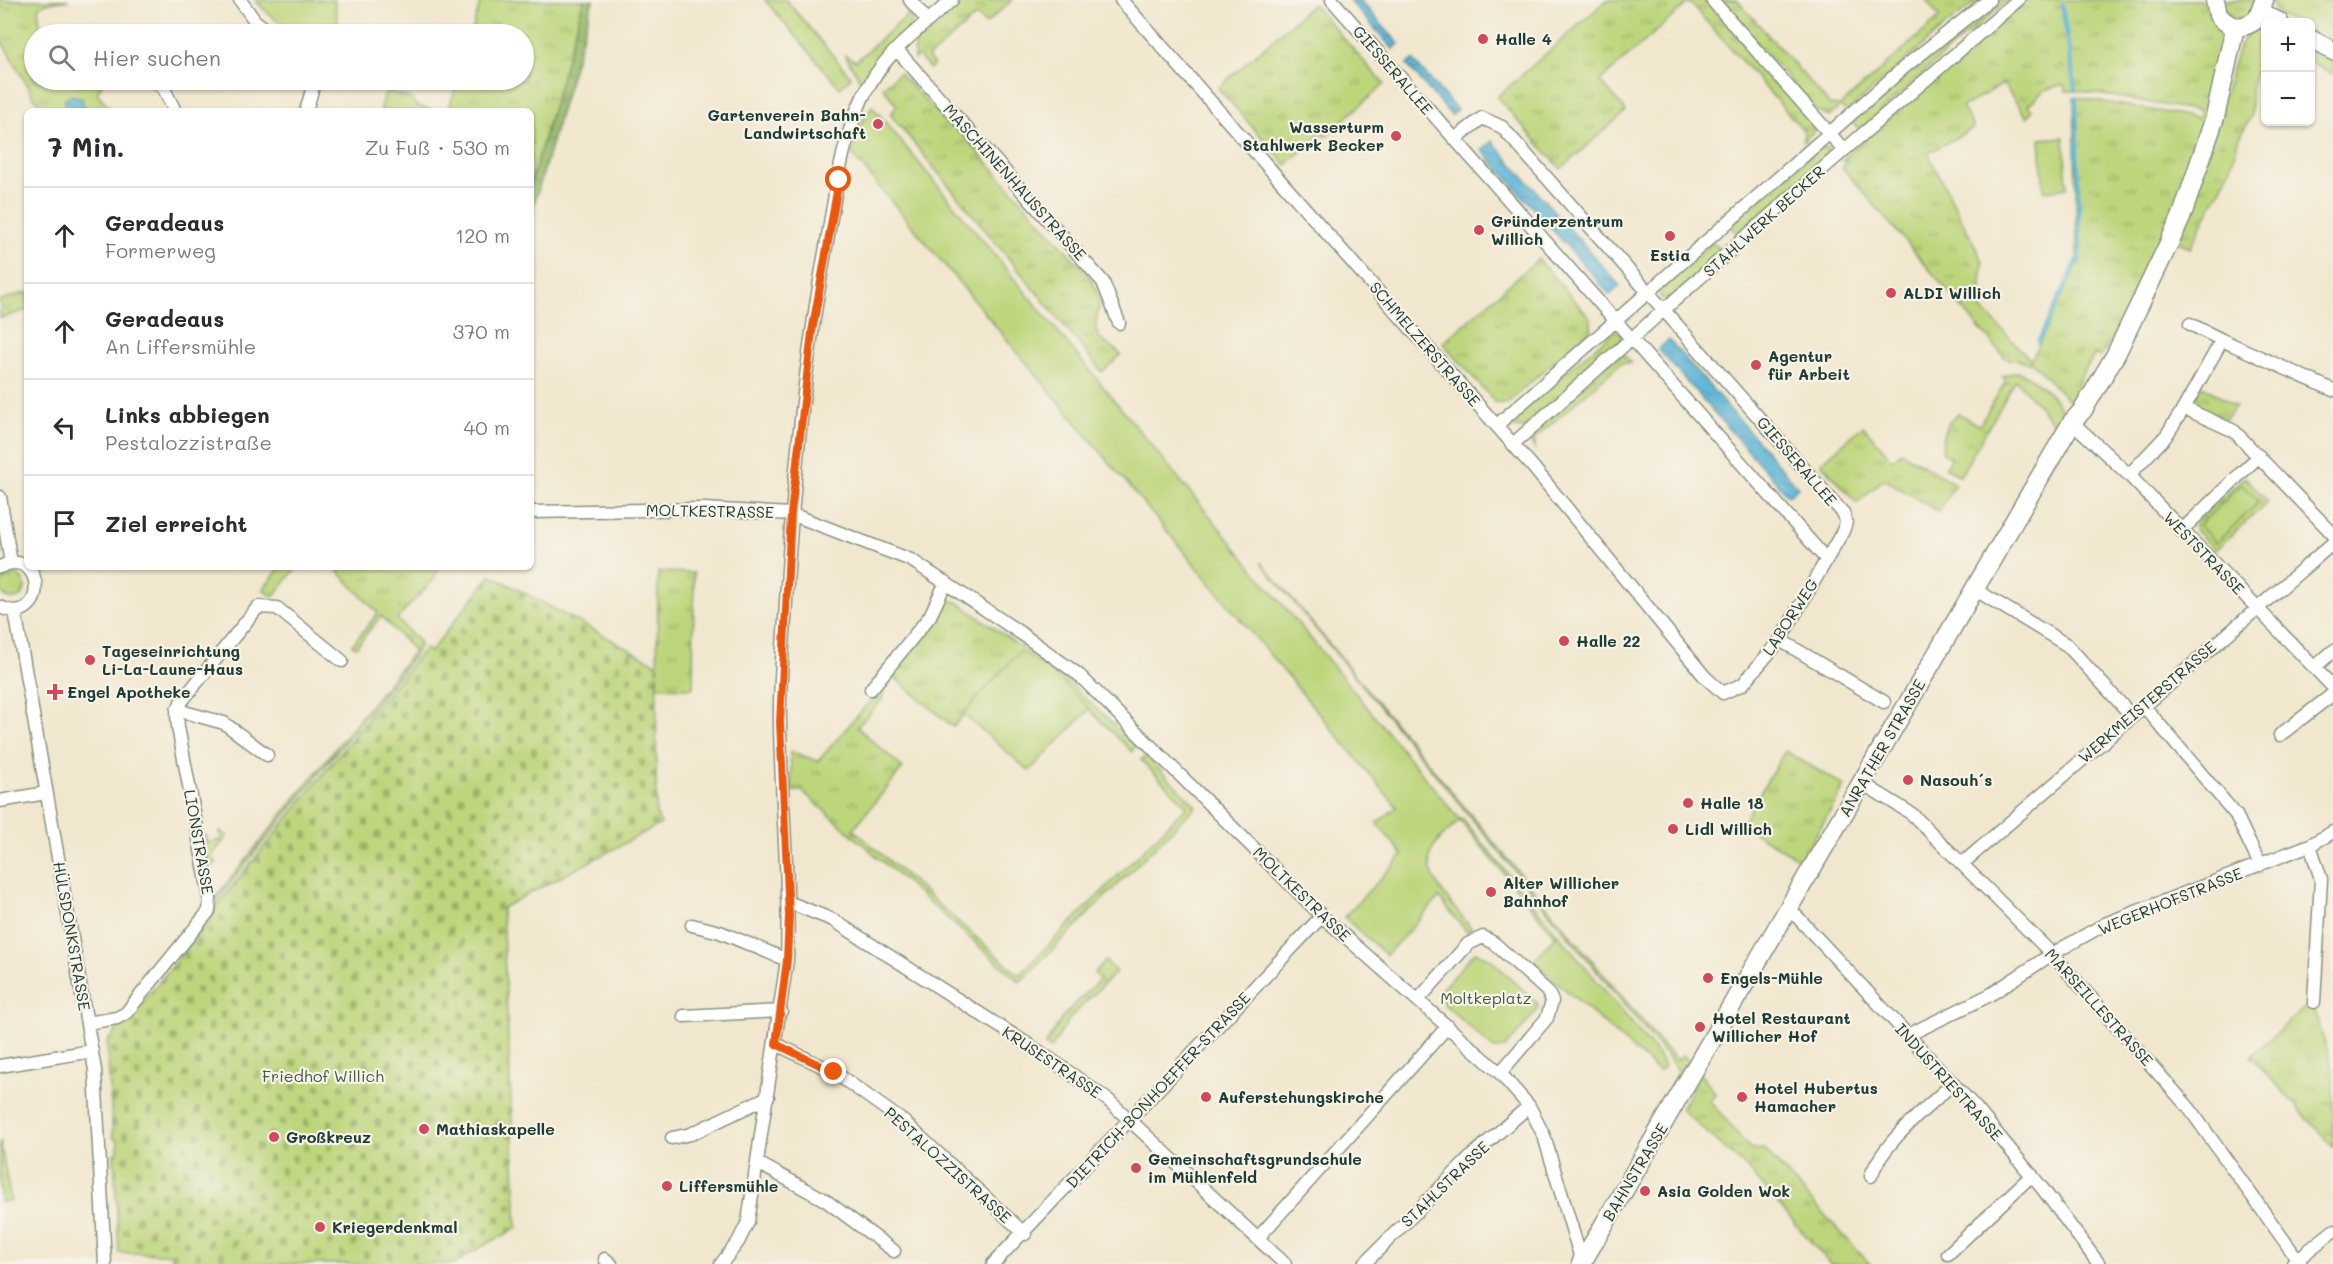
<!DOCTYPE html>
<html lang="de">
<meta charset="utf-8">
<style>
body{margin:0;font-family:Mali,sans-serif;background:#f2f2f3;color:#2b2b33}
.controls{position:absolute;right:18px;top:18px;display:grid;overflow:hidden;border-radius:9px;box-shadow:0 2px 4px #0004}
.controls button{width:54px;height:54px;display:grid;place-items:center;padding:0;border:0;border-bottom:2px solid #e1e1e2;background:#fff;color:#2b2b33;font:30px sans-serif}
.stop{position:absolute;width:18px;height:18px;margin:-14px;border:4px solid #ea580c;border-radius:50%;background:#fff}
.stop.end{background:#ea580c;border-color:#fff;box-shadow:0 2px 6px #0008}
.list{margin:0;padding:0;list-style:none}
h2{display:flex;justify-content:space-between;align-items:center;height:78px;margin:0;padding:0 24px;font-size:26px}
h2 small{font-size:20px;font-weight:400;color:#7c7c81}
.list li{display:grid;grid-template-columns:39px 1fr auto;gap:18px;align-items:center;box-sizing:border-box;height:96px;padding:0 24px;border-top:2px solid #e1e1e2}
.list b{display:block;font-size:22px;white-space:nowrap}
.list p{margin:0;font-size:20px;white-space:nowrap;color:#7c7c81}
.list em{font-size:20px;font-style:normal;color:#7c7c81}
.icon{flex:none;width:33px;height:33px;fill:none;stroke:currentColor;stroke-width:2;stroke-linecap:round;stroke-linejoin:round}
.map{position:relative;flex:none;width:2333px;height:1264px;overflow:hidden}
.search{position:absolute;background:#fff;box-shadow:0 2px 4px #0004;left:24px;top:24px;width:510px;height:66px;display:flex;align-items:center;gap:15px;box-sizing:border-box;padding:0 21px;border-radius:33px;color:#7c7c81;font-size:22px}
.panel{position:absolute;background:#fff;box-shadow:0 2px 4px #0004;left:24px;top:108px;width:510px;height:462px;border-radius:9px}
.map>svg:first-child{display:block}
.grass{fill:url(#grass-tufts);stroke:#6e8a58;stroke-width:1.5;fill-rule:evenodd}
.forest{fill:url(#forest-crowns);stroke:#5a7a50;stroke-width:1.5}
.cemetery{fill:url(#cemetery-stones);stroke:#6e8a58;stroke-width:1.5}
.green{fill:#bdd67b;stroke:#6e8a58;stroke-width:1.5}
.water{fill:url(#water-ripples);stroke:#3c7885;stroke-width:1.5}
.lines{fill:none;stroke-linecap:round;stroke-linejoin:round}
.stream{stroke:#58b3d6;stroke-width:4}
.street-casing{stroke:#889281;stroke-width:15}
.secondary-casing{stroke:#889281;stroke-width:21}
.street{stroke:#fff;stroke-width:12}
.secondary{stroke:#fff;stroke-width:18}
.route{stroke:#ea580c;stroke-width:8}
.poi-dot{fill:#d1495b;stroke:#f7f3e8;stroke-width:2}
.labels{text-anchor:middle;stroke-width:4.5;stroke-linejoin:round;paint-order:stroke}
.poi-label{font-size:16px;font-weight:bold;fill:#1f3d34;stroke:#f7f3e8;text-anchor:start}
.street-label{font-size:16px;fill:#1f3d34;stroke:#f7f3e8}
.park-label{font-size:16px;fill:#3f5c42;stroke:#f7f3e8}
</style>
<div class="map">
<svg width="2333" height="1264" viewBox="0 0 2333 1264">
<defs>
<pattern id="grass-tufts" width="24" height="20" patternUnits="userSpaceOnUse" patternTransform="scale(1.5)"><rect width="24" height="20" fill="#bdd67b"/><path d="M3 7l-1-3M5 7V3M7 7l1-3M15 17l-1-3M17 17v-4M19 17l1-3" fill="none" stroke="#99af66"/></pattern>
<pattern id="forest-crowns" width="20" height="18" patternUnits="userSpaceOnUse" patternTransform="scale(1.5)"><rect width="20" height="18" fill="#96b76b"/><path d="M2 6a3 3 0 1 1 6 0M12 15a3 3 0 1 1 6 0" fill="none" stroke="#7a9659"/></pattern>
<pattern id="cemetery-stones" width="16" height="16" patternUnits="userSpaceOnUse" patternTransform="scale(1.5)"><rect width="16" height="16" fill="#bdd67b"/><path d="M2 7V4a2 2 0 0 1 4 0v3zM10 15v-3a2 2 0 0 1 4 0v3z" fill="#99af66"/></pattern>
<pattern id="water-ripples" width="26" height="14" patternUnits="userSpaceOnUse" patternTransform="scale(1.5)"><rect width="26" height="14" fill="#58b3d6"/><path d="M2 4q2-2 4 0t4 0M15 11q2-2 4 0t4 0" fill="none" stroke="#4893ae"/></pattern>
</defs>
<rect width="100%" height="100%" fill="#f7f3e8"/>
<filter id="ink" filterUnits="userSpaceOnUse"><feTurbulence type="fractalNoise" baseFrequency=".0167" numOctaves="2"/><feDisplacementMap in="SourceGraphic" scale="12" xChannelSelector="R" yChannelSelector="G"/><feConvolveMatrix kernelMatrix="1 2 1 2 8 2 1 2 1" color-interpolation-filters="sRGB"/></filter>
<filter id="wash" filterUnits="userSpaceOnUse"><feTurbulence type="fractalNoise" baseFrequency=".008" numOctaves="4" result="noise"/><feDisplacementMap in="SourceGraphic" scale="24" xChannelSelector="R" yChannelSelector="G"/><feGaussianBlur stdDeviation="1.35" result="paint"/><feColorMatrix in="noise" values="0 0 0 0 0 0 0 0 0 0 0 0 0 0 0 0 0 1.4 0 .05"/><feComposite in="paint" operator="in"/></filter>
<g filter="url(#wash)">
<rect width="100%" height="100%" fill="#f1e7ce"/>
<path class="grass" d="M 0,0 L 69,0 L 44,4 L 38,8 L 41,34 L 34,34 L 34,80 L 58,82 L 104,80 L 97,93 L 112,111 L 86,111 L 85,106 L 63,108 L 64,111 L 42,111 L 0,38 Z
M 481,0 L 584,0 L 531,183 L 531,111 L 448,111 L 458,80 L 524,80 L 524,34 L 471,34 Z
M 962,0 L 1012,0 L 986,24 L 977,15 L 928,58 L 934,65 L 930,69 L 918,56 L 914,59 L 916,40 Z
M 1607,0 L 1705,0 L 1811,119 L 1814,131 L 1803,142 L 1804,131 L 1689,2 L 1600,81 L 1626,111 L 1561,169 L 1497,97 Z
M 1719,0 L 1737,0 L 1830,105 L 1840,106 L 1940,17 L 1926,0 L 1980,0 L 1947,24 L 1847,112 L 1840,106 L 1829,117 L 1817,111 Z
M 1995,0 L 2009,0 L 1961,39 L 1860,130 L 1851,120 L 1954,32 Z
M 2027,0 L 2200,0 C 2215,11 2222,32 2223,50 L 2191,178 L 2136,301 L 2100,357 L 2095,354 L 2082,374 L 2070,402 L 2033,363 L 2005,358 L 1842,167 L 1847,163 L 1842,160 L 2014,7 ZM 2003,84 L 2027,117 L 2032,111 L 2028,105 L 2045,90 L 2063,84 L 2066,91 L 2081,91 L 2200,111 L 2198,118 L 2074,97 L 2077,255 L 2081,257 L 2031,360 L 1979,306 L 1983,262 L 1928,153 L 1974,128 L 1962,107 Z
M 2221,0 L 2256,0 L 2251,14 L 2240,19 L 2225,13 Z
M 2270,0 L 2333,0 L 2333,45 L 2311,33 L 2310,22 C 2292,22 2277,19 2270,0 Z
M 1313,4 L 1384,84 L 1325,137 L 1321,133 L 1286,165 L 1218,88 Z
M 911,12 L 912,28 L 865,81 L 860,80 L 845,55 L 856,61 Z
M 2259,27 L 2265,28 L 2265,44 L 2257,44 L 2258,65 L 2251,89 L 2251,117 L 2239,137 L 2230,170 L 2190,248 L 2178,241 L 2240,44 L 2252,29 Z
M 2310,46 L 2333,58 L 2333,74 L 2311,62 Z
M 899,73 L 936,112 L 942,112 L 1091,278 C 1095,287 1100,295 1099,305 C 1099,315 1093,323 1097,333 C 1102,345 1114,346 1121,355 L 1102,372 L 890,114 L 897,106 L 883,87 Z
M 386,91 L 411,98 L 415,105 L 435,111 L 380,111 Z
M 1819,147 L 1827,148 L 1830,155 L 1740,237 L 1731,226 Z
M 1713,242 L 1722,252 L 1668,300 L 1661,298 L 1659,291 Z
M 1538,259 L 1591,319 L 1591,329 L 1506,404 L 1496,403 L 1443,343 Z
M 27,292 L 27,310 L 0,318 L 0,300 Z
M 1614,331 L 1621,333 L 1622,340 L 1522,429 L 1514,428 L 1512,418 Z
M 1623,354 L 1631,363 L 1621,363 L 1535,438 L 1535,449 L 1528,439 L 1533,430 L 1614,359 Z
M 2018,372 C 2036,378 2054,396 2064,413 L 2056,426 L 2016,380 L 1960,476 L 1945,467 L 1951,458 L 1943,453 C 1941,434 1944,426 1958,413 L 1979,426 L 2006,381 L 2002,376 Z
M 2202,386 L 2236,406 L 2225,420 L 2197,406 L 2196,397 Z
M 1863,426 L 1893,460 L 1901,452 L 1955,484 L 1939,512 L 1884,479 L 1857,503 L 1821,463 Z
M 2245,477 L 2268,502 L 2215,550 L 2195,530 L 2195,522 Z
M 1261,562 L 1663,1046 L 1677,1060 L 1683,1055 L 1689,1062 L 1676,1089 L 1671,1084 L 1679,1071 Z
M 281,567 L 297,567 L 273,597 L 263,589 Z
M 334,567 L 439,567 L 434,579 L 397,619 L 420,643 L 415,655 L 215,902 L 215,898 L 414,651 L 381,616 L 356,647 L 352,645 L 378,613 Z
M 658,572 L 694,573 L 693,688 L 657,687 Z
M1 587a12 12 0 1 1 24 0a12 12 0 1 1-24 0Z
M 946,599 L 957,602 L 1062,676 L 1135,745 L 1132,752 L 1054,674 L 1020,652 L 953,727 L 894,677 L 883,689 L 882,700 L 857,727 L 903,768 L 853,829 L 1019,975 L 1187,806 L 1141,760 L 1146,756 L 1196,806 L 1020,982 L 802,791 L 792,791 L 790,751 L 818,761 L 883,686 L 880,684 Z
M 1785,751 L 1845,786 L 1801,860 L 1741,825 Z
M 1462,818 L 1558,934 L 1556,937 L 1460,820 Z
M 220,831 L 227,836 L 211,857 L 217,863 L 209,867 L 204,835 L 206,835 L 208,843 L 221,840 Z
M 1105,961 L 1116,972 L 1070,1018 L 1051,1049 L 1045,1045 L 1065,1014 L 1100,979 L 1094,973 Z
M 2311,1002 L 2333,1068 L 2333,1147 L 2251,1056 Z
M 1700,1074 L 1716,1094 L 1709,1100 L 1751,1150 L 1764,1149 L 1870,1264 L 1830,1264 L 1749,1170 L 1681,1109 Z
M 0,1140 L 11,1201 L 0,1202 Z"/>
<path class="forest" d="M 584,0 L 593,0 L 531,215 L 531,183 Z"/>
<path class="cemetery" d="M 491,575 L 657,664 L 656,813 L 661,824 L 502,908 L 517,1228 L 468,1254 L 455,1264 L 172,1264 L 171,1254 L 119,1253 L 114,1154 L 118,1152 L 118,1140 L 113,1138 L 107,1042 L 123,1022 L 132,1015 L 210,920 L 215,908 L 425,648 L 430,652 Z"/>
<path class="green" d="M 255,0 L 334,0 L 340,34 C 293,35 288,34 255,0 Z
M 765,0 L 786,0 L 851,77 L 840,88 Z
M 872,106 L 1460,820 C 1450,830 1437,839 1431,852 C 1421,875 1459,912 1472,929 L 1467,932 L 1439,898 L 1386,955 L 1344,917 L 1403,855 L 1377,823 L 1397,807 L 852,154 L 862,122 Z
M 2064,137 L 2067,188 L 2044,191 L 2040,139 Z
M 2242,484 L 2259,502 L 2216,543 L 2199,525 Z
M 1020,651 L 1054,674 L 1090,709 L 1029,771 L 963,714 Z
M 1558,934 L 1659,1056 L 1664,1067 L 1659,1072 L 1533,961 Z
M 1475,952 L 1490,959 L 1538,1004 L 1537,1011 L 1505,1048 L 1494,1049 L 1444,1004 L 1439,992 Z"/>
<path class="water" d="M 1349,0 L 1360,0 L 1399,44 L 1393,49 Z
M 1413,60 L 1457,110 L 1451,115 L 1407,65 Z
M 73,95 L 82,100 L 86,111 L 64,111 L 65,99 Z
M 1492,141 L 1620,286 L 1610,295 L 1482,150 Z
M 1669,340 L 1798,487 L 1788,496 L 1658,349 Z"/>
<g class="lines">
<path class="stream" d="M 2062,5 L 2075,89
M 2038,342 L 2080,255 L 2076,99"/>
</g>
</g>
<g filter="url(#ink)">
<g class="lines">
<defs>
<path id="street" d="M 240,0 L 255,21 L 272,34
M 910,0 L 928,21
M 1121,0 L 1533,467 L 1705,677 L 1723,693 L 1743,684 L 1780,640 L 1843,531 L 1846,522 L 1844,514 L 1502,127 L 1482,118 L 1455,139
M 1332,0 L 1826,559
M 1712,0 L 1844,150
M 897,50 L 1103,282 L 1119,323
M 154,80 L 164,89 L 175,111
M 306,111 L 315,80
M 2190,324 L 2222,340
M 2184,408 L 2222,340 L 2333,390
M 2072,422 L 2129,475 L 2333,687
M 1497,425 L 1907,65 L 1989,0
M 1513,444 L 1812,178 L 2018,0
M 2129,475 L 2166,436 L 2184,408 L 2234,431 L 2333,534
M 0,497 L 11,563
M 531,512 L 704,509 L 791,514 L 911,560 L 1022,634 L 1079,675 L 1322,916 L 1500,1073 L 1529,1106 L 1544,1136 L 1582,1262
M 2181,531 L 2259,456
M 0,567 C 46,544 49,629 0,607
M 1974,589 L 2067,645 L 2131,715
M 15,611 L 95,1070 L 105,1264
M 1780,640 L 1884,702
M 2315,667 L 2333,651
M 871,689 L 930,616 L 946,582
M 2143,705 L 2236,815 L 2260,865
M 177,710 L 224,723 L 267,755
M 2280,735 L 2333,694
M 1862,783 L 1912,814 L 2052,954 L 2189,1108 L 2301,1264
M 0,801 L 46,793
M 2310,845 L 2321,879 L 2314,1002
M 1963,863 L 2333,543
M 788,902 L 833,920 L 1043,1054 L 1108,1100 L 1285,1264
M 1789,908 L 1974,1106 L 2042,1188 L 2099,1264
M 692,925 L 720,932 L 787,960
M 1418,1000 L 1468,944 L 1483,937 L 1494,943 L 1547,991 L 1552,1001 L 1547,1018 L 1500,1073
M 684,1016 L 781,1011
M 87,1023 L 117,1018 L 126,1013 L 209,911 L 210,898 L 178,727 L 177,714 L 181,702 L 258,607 L 277,608 L 342,661
M 1908,1035 L 1990,995 L 2052,954 L 2107,923 L 2310,845 L 2333,832
M 776,1044 L 834,1072 L 904,1122 L 1025,1234
M 0,1066 L 92,1051
M 672,1138 L 691,1134 L 768,1097
M 758,1163 L 825,1200 L 894,1251
M 1871,1176 C 1883,1142 1927,1108 1953,1083
M 1258,1238 L 1448,1026
M 1948,1254 L 2032,1175
M 605,1259 L 611,1264
M 2293,1263 L 2333,1231
M 721,1264 L 738,1242 L 748,1222 L 787,960 C 790,881 781,802 780,723 C 779,683 784,642 786,602 C 793,483 804,364 826,247 C 836,192 842,130 871,82 C 890,49 924,25 952,0
M 993,1264 L 1322,916
M 1364,1264 L 1474,1154 L 1529,1106"/>
<path id="secondary" d="M 2215,0 L 2218,15 C 2230,29 2243,30 2257,19 L 2264,0
M 2261,13 L 2279,22
M 2310,39 L 2333,51
M 1581,1264 L 2072,422 L 2083,410 L 2116,354 L 2181,218 L 2215,117 L 2235,27"/>
</defs>
<use href="#street" class="street-casing"/>
<use href="#secondary" class="secondary-casing"/>
<use href="#street" class="street"/>
<use href="#secondary" class="secondary"/>
</g>
</g>
<g class="lines" filter="url(#ink)">
<path class="route" d="M 834,1072 L 776,1044 L 787,960 L 789,916 L 780,722 L 791,514 L 812,332 L 839,180"/>
</g>
<g class="poi-dot">
<circle cx="1483" cy="39" r="6"/>
<circle cx="878" cy="124" r="6"/>
<circle cx="1396" cy="136" r="6"/>
<circle cx="1479" cy="230" r="6"/>
<circle cx="1670" cy="236" r="6"/>
<circle cx="1891" cy="293" r="6"/>
<circle cx="1756" cy="365" r="6"/>
<circle cx="1564" cy="641" r="6"/>
<circle cx="90" cy="660" r="6"/>
<path d="M52 683h6v6h6v6h-6v6h-6v-6h-6v-6h6z"/>
<circle cx="1908" cy="780" r="6"/>
<circle cx="1688" cy="803" r="6"/>
<circle cx="1673" cy="829" r="6"/>
<circle cx="1491" cy="892" r="6"/>
<circle cx="1708" cy="978" r="6"/>
<circle cx="1700" cy="1027" r="6"/>
<circle cx="1206" cy="1097" r="6"/>
<circle cx="1742" cy="1097" r="6"/>
<circle cx="424" cy="1129" r="6"/>
<circle cx="274" cy="1137" r="6"/>
<circle cx="1136" cy="1168" r="6"/>
<circle cx="667" cy="1186" r="6"/>
<circle cx="1645" cy="1191" r="6"/>
<circle cx="320" cy="1227" r="6"/>
</g>
<g class="labels">
<g class="poi-label">
<text x="1495" y="45">Halle 4</text>
<text x="866" y="121" text-anchor="end">Gartenverein Bahn-<tspan x="866" dy="18">Landwirtschaft</tspan></text>
<text x="1384" y="133" text-anchor="end">Wasserturm<tspan x="1384" dy="18">Stahlwerk Becker</tspan></text>
<text x="1491" y="227">Gründerzentrum<tspan x="1491" dy="18">Willich</tspan></text>
<text x="1670" y="261" text-anchor="middle">Estia</text>
<text x="1903" y="299">ALDI Willich</text>
<text x="1768" y="362">Agentur<tspan x="1768" dy="18">für Arbeit</tspan></text>
<text x="1576" y="647">Halle 22</text>
<text x="102" y="657">Tageseinrichtung<tspan x="102" dy="18">Li-La-Laune-Haus</tspan></text>
<text x="67" y="698">Engel Apotheke</text>
<text x="1920" y="786">Nasouh´s</text>
<text x="1700" y="809">Halle 18</text>
<text x="1685" y="835">Lidl Willich</text>
<text x="1503" y="889">Alter Willicher<tspan x="1503" dy="18">Bahnhof</tspan></text>
<text x="1720" y="984">Engels-Mühle</text>
<text x="1712" y="1024">Hotel Restaurant<tspan x="1712" dy="18">Willicher Hof</tspan></text>
<text x="1754" y="1094">Hotel Hubertus<tspan x="1754" dy="18">Hamacher</tspan></text>
<text x="1218" y="1103">Auferstehungskirche</text>
<text x="436" y="1135">Mathiaskapelle</text>
<text x="286" y="1143">Großkreuz</text>
<text x="1148" y="1165">Gemeinschaftsgrundschule<tspan x="1148" dy="18">im Mühlenfeld</tspan></text>
<text x="679" y="1192">Liffersmühle</text>
<text x="1657" y="1197">Asia Golden Wok</text>
<text x="332" y="1233">Kriegerdenkmal</text>
</g>
<g class="street-label">
<text transform="translate(1393 70) rotate(49)" y="6">GIESSERALLEE</text>
<text transform="translate(1015 182) rotate(48)" y="6">MASCHINENHAUSSTRASSE</text>
<text transform="translate(1764 221) rotate(-42)" y="6">STAHLWERK BECKER</text>
<text transform="translate(1425 344) rotate(49)" y="6">SCHMELZERSTRASSE</text>
<text transform="translate(1797 461) rotate(49)" y="6">GIESSERALLEE</text>
<text transform="translate(710 511) rotate(1)" y="6">MOLTKESTRASSE</text>
<text transform="translate(2204 553) rotate(46)" y="6">WESTSTRASSE</text>
<text transform="translate(1790 617) rotate(-57)" y="6">LABORWEG</text>
<text transform="translate(2147 702) rotate(-41)" y="6">WERKMEISTERSTRASSE</text>
<text transform="translate(1882 748) rotate(-60)" y="6">ANRATHER STRASSE</text>
<text transform="translate(199 842) rotate(80)" y="6">LIONSTRASSE</text>
<text transform="translate(1302 894) rotate(44)" y="6">MOLTKESTRASSE</text>
<text transform="translate(2170 901) rotate(-22)" y="6">WEGERHOFSTRASSE</text>
<text transform="translate(72 936) rotate(80)" y="6">HÜLSDONKSTRASSE</text>
<text transform="translate(2099 1007) rotate(48)" y="6">MARSEILLESTRASSE</text>
<text transform="translate(1052 1062) rotate(34)" y="6">KRUSESTRASSE</text>
<text transform="translate(1949 1082) rotate(48)" y="6">INDUSTRIESTRASSE</text>
<text transform="translate(1158 1090) rotate(-47)" y="6">DIETRICH-BONHOEFFER-STRASSE</text>
<text transform="translate(948 1165) rotate(42)" y="6">PESTALOZZISTRASSE</text>
<text transform="translate(1635 1172) rotate(-59)" y="6">BAHNSTRASSE</text>
<text transform="translate(1445 1184) rotate(-44)" y="6">STAHLSTRASSE</text>
</g>
<g class="park-label">
<text x="1486" y="1004">Moltkeplatz</text>
<text x="323" y="1082">Friedhof Willich</text>
</g>
</g>
</svg>
<div class="controls">
<button>+</button>
<button>−</button>
</div>
<div class="stop" style="left:839px;top:180px"></div>
<div class="stop end" style="left:834px;top:1072px"></div>
<div class="search"><svg class="icon" aria-label="search" viewBox="0 0 24 24"><circle cx="10" cy="10" r="6"/><path d="M15 15l6 6"/></svg>Hier suchen</div>
<section class="panel">
<h2>7 Min.<small>Zu Fuß · 530 m</small></h2>
<ul class="list">
<li><svg class="icon" aria-label="ahead" viewBox="0 0 24 24"><path d="M12 20V5M6 11l6-6 6 6"/></svg><div><b>Geradeaus</b><p>Formerweg</p></div><em>120 m</em></li>
<li><svg class="icon" aria-label="ahead" viewBox="0 0 24 24"><path d="M12 20V5M6 11l6-6 6 6"/></svg><div><b>Geradeaus</b><p>An Liffersmühle</p></div><em>370 m</em></li>
<li><svg class="icon" aria-label="left" viewBox="0 0 24 24"><path d="M17 20v-9H6M10 6l-5 5 5 5"/></svg><div><b>Links abbiegen</b><p>Pestalozzistraße</p></div><em>40 m</em></li>
<li><svg class="icon" aria-label="arrive" viewBox="0 0 24 24"><path d="M6 21V4h12l-3 4 3 4H6"/></svg><div><b>Ziel erreicht</b></div></li>
</ul>
</section>
</div>
